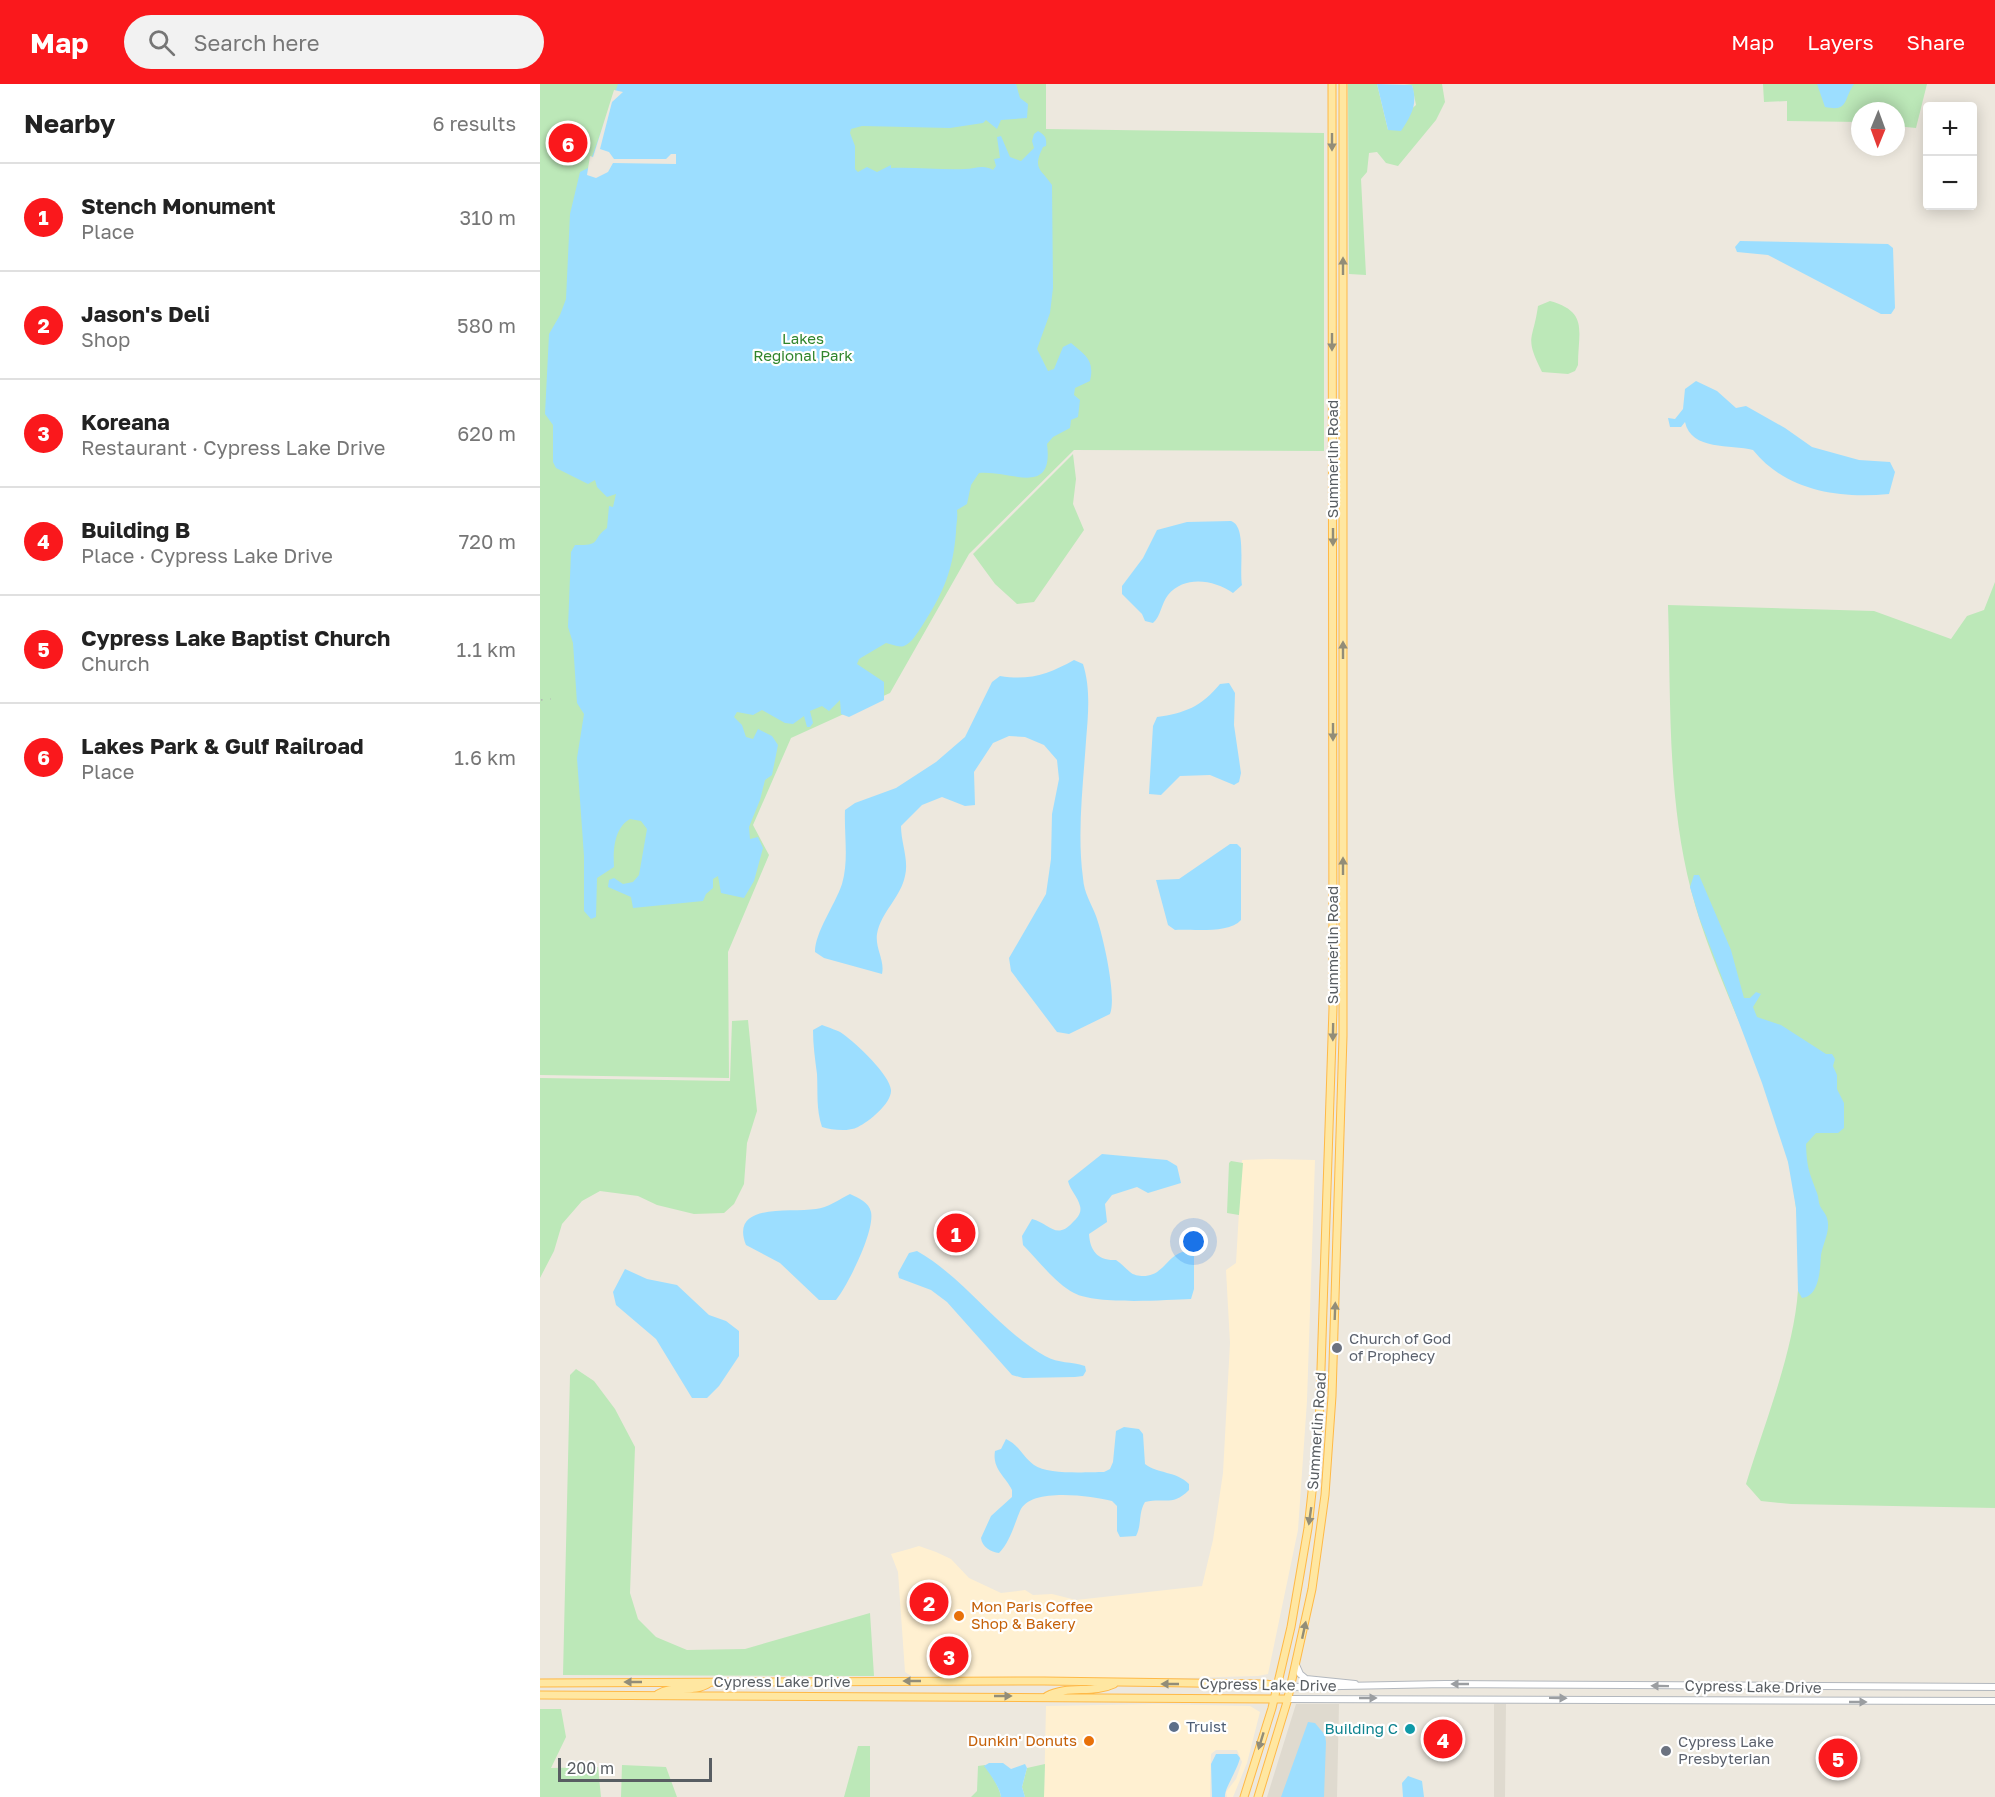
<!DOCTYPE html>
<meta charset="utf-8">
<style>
body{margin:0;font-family:"Golos Text",sans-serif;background:#f2f2f2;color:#222}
.controls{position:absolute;right:18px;top:18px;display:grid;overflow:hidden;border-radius:6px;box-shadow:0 3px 15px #0003}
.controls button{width:54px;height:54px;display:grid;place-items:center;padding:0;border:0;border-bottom:2px solid #e0e0e0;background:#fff;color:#222;font:30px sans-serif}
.compass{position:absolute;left:1311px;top:18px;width:54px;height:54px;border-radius:50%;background:#fff;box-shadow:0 3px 15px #0003;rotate:181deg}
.scale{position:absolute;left:18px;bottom:15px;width:154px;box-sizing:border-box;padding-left:6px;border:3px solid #585d62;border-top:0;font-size:16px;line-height:21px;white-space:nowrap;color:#585d62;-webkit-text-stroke:4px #fff;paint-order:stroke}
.you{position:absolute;left:654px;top:1158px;width:21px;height:21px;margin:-15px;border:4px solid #fff;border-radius:50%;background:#1a73e8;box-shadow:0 0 0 9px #1a73e833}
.badge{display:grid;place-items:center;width:39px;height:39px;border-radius:50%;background:#fa181c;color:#fff;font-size:20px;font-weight:700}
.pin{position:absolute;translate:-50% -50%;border:3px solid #fff;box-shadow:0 2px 6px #0006}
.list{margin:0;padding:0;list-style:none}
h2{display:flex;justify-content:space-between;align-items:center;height:78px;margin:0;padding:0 24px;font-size:26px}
h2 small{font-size:20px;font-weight:400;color:#767676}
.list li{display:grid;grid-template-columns:39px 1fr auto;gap:18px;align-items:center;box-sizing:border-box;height:108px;padding:0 24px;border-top:2px solid #e0e0e0}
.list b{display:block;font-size:22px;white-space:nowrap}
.list p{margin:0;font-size:20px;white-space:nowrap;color:#767676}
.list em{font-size:20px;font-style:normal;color:#767676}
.icon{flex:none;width:33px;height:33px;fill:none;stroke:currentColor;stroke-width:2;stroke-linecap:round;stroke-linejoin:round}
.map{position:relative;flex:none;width:1455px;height:1713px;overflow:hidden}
header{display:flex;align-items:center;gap:36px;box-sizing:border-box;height:84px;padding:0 30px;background:#fa181c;color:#fff}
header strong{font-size:28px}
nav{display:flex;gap:33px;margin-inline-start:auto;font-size:21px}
.search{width:420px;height:54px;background:#f2f2f2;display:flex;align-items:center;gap:15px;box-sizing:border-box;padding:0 21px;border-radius:33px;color:#767676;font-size:22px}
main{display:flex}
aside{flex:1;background:#fff}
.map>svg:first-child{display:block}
.commercial{fill:#fff0d1}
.education{fill:#dfdacf}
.green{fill:#bce8b8}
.water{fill:#9cdeff}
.pier{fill:#ede8de}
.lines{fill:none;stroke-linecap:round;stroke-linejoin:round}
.secondary-casing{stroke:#b3b8be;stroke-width:8}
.primary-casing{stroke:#ffb946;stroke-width:9}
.secondary{stroke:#fff;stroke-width:6}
.primary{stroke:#ffe7a1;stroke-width:7}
.rail{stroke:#b1b2b3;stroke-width:1.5;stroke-dasharray:1.5 8;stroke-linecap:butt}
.oneway{fill:#928d78}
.oneway2{fill:#9b9ea1}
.worship-dot{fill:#6b7280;stroke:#fff;stroke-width:2}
.food-dot{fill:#e8710a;stroke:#fff;stroke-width:2}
.service-dot{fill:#5c6f8a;stroke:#fff;stroke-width:2}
.culture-dot{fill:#0f9aa8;stroke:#fff;stroke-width:2}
.labels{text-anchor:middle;stroke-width:4.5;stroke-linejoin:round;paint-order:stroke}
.park-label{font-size:15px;fill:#30852c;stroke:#fff}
.street-label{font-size:15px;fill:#585d62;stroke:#fff}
.worship-label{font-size:15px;fill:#5b616d;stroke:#fff;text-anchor:start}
.food-label{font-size:15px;fill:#c56008;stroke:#fff;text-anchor:start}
.service-label{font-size:15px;fill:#4e5e75;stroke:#fff;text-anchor:start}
.culture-label{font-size:15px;fill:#0d838f;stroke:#fff;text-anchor:end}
</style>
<header>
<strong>Map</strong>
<div class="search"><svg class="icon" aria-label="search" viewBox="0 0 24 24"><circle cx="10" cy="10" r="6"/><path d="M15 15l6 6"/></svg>Search here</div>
<nav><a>Map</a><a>Layers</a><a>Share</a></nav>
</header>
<main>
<aside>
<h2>Nearby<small>6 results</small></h2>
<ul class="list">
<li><span class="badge">1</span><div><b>Stench Monument</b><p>Place</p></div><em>310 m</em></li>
<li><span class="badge">2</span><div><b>Jason's Deli</b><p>Shop</p></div><em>580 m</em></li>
<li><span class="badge">3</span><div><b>Koreana</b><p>Restaurant · Cypress Lake Drive</p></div><em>620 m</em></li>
<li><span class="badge">4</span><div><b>Building B</b><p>Place · Cypress Lake Drive</p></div><em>720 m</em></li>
<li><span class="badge">5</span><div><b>Cypress Lake Baptist Church</b><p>Church</p></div><em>1.1 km</em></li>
<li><span class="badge">6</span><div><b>Lakes Park &amp; Gulf Railroad</b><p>Place</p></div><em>1.6 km</em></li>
</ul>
</aside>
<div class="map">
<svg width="1455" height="1713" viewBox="0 0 1455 1713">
<rect width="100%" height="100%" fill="#ede8de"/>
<path class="commercial" d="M 730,1075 L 775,1076 L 767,1317 L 758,1446 L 728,1590 L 718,1592 L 567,1596 L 371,1592 L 365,1588 L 358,1488 L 351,1470 L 369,1465 L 379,1462 L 396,1468 L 411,1475 L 429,1494 L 461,1509 L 485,1506 L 493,1511 L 512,1510 L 536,1516 L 662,1502 L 673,1456 L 683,1389 L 690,1259 L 686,1186 L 696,1179 L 702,1076 Z
M 617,1620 L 710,1622 L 720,1628 L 707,1679 L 693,1713 L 687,1713 L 686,1708 L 696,1695 L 702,1678 L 697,1666 L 676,1666 L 671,1670 L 670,1713 L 504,1713 L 506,1622 Z"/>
<path class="education" d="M 756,1620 L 799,1620 L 797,1713 L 727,1713 Z
M 954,1620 L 966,1620 L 965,1713 L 954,1713 Z"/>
<path class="green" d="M 0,0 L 506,0 L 506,45 L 784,49 L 784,367 L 534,366 L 429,470 L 350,609 L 251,654 L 213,741 L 229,771 L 188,868 L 189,994 L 0,991 Z
M 808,0 L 837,0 L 848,46 L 876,21 L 872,1 L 864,0 L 902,0 L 905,18 L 896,36 L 858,82 L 846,79 L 837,68 L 829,69 L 827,88 L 821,95 L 826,191 L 809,190 Z
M 1223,0 L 1387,0 L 1376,44 L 1356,42 L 1356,27 L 1320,27 L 1320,38 L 1247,37 L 1247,17 L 1224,18 Z
M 1010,217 C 1049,228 1038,247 1038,281 L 1035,287 L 1028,290 L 1002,288 C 984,252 993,258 998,222 Z
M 533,370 L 536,395 L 533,420 L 544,446 L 494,518 L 477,520 L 455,500 L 433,470 Z
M 1455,498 L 1455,1424 L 1251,1420 L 1221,1417 L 1206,1400 C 1224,1341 1254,1267 1258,1206 C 1260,1165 1258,1120 1249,1080 C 1228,986 1175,899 1151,806 C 1127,713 1131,616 1128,521 L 1334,527 L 1411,555 L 1427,532 L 1444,526 Z
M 208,936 L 217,1027 L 207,1059 L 204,1100 L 194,1120 L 184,1129 L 154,1130 L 117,1121 L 98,1112 L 60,1107 L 42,1117 L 22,1140 L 14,1167 L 0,1194 L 0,994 L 190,997 L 192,937 Z
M 691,1077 L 703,1079 L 699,1131 L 687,1129 L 689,1079 Z
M 36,1285 L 54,1297 L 75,1325 L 95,1363 L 90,1509 L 98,1535 L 116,1553 L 147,1566 L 205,1565 L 330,1529 L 334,1592 L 23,1591 L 30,1291 Z
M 0,1625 L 21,1625 L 26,1653 L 11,1684 L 58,1683 L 61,1713 L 0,1713 Z
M 318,1662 L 330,1662 L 330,1713 L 304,1713 Z
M 505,1680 L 504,1713 L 485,1713 L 482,1703 L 487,1684 Z
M 82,1681 L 126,1683 L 137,1713 L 81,1713 Z
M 445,1681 C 450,1689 460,1704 461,1713 L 431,1713 L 437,1707 L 438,1682 Z"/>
<path class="water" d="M 78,0 L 476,0 L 480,14 L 488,20 L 487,34 L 461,36 L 457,45 L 446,36 L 443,39 L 410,44 L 322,42 L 311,45 L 310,49 L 315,62 L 315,85 L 318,88 L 327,83 L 337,88 L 351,81 L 351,84 C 376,83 400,86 425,85 C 435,85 443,80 453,86 L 456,82 L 454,75 L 460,74 L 457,53 L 461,52 L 470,73 L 481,77 L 494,64 L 492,57 L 494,50 L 498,47 C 505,51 507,54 506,62 L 503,63 C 492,86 501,84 512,101 L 513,204 L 510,229 L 497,265 L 508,287 L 514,285 L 523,263 L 531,259 C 545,271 555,276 550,297 L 535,304 L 534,311 L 540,316 L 538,333 L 531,336 L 530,344 L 513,353 L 507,360 C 514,414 471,386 439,389 L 431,401 L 427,420 L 417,426 C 418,435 416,440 416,448 C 413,486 404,508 382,542 C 377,549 372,559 364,562 C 358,564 352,560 346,559 L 319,575 L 317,580 L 344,598 L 344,616 L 309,633 L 301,630 L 300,616 L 289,627 L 282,622 L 270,627 L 273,639 L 270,643 L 267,643 L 264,632 L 253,640 L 245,639 L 222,626 L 213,631 L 197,628 L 194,633 L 202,641 L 206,653 L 213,655 L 218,645 L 232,652 L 238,661 L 232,691 L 225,696 L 220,716 L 209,743 L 210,755 L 218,753 L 223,764 L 214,797 L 204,814 L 181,809 L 178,792 L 173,795 L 173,804 L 166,810 L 163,817 L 93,824 L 91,813 L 68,803 L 69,796 L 74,794 L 83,800 L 93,798 L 99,791 L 107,745 L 101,737 L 90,735 C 74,744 73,766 74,783 L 57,794 L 56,833 L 51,835 L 44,827 L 44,772 L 37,674 L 44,630 L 37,619 L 33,559 L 28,543 L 31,468 L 35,461 C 63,462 51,455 67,444 L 69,422 L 73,423 L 76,410 L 67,413 L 57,403 L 55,396 L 48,400 L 16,384 L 13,378 L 13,341 L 5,330 L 9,250 L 20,231 L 26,215 L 30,130 L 40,88 L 48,84 Z
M 837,0 L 872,1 C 878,19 872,31 861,47 L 848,46 Z
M 1277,0 L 1314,0 C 1303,16 1309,28 1285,23 Z
M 1200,157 L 1348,160 L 1353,164 L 1355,224 L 1351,230 L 1341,230 L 1228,171 L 1197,168 L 1195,163 Z
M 1156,297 L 1177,307 L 1196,324 L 1206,322 L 1245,344 L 1272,363 L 1319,376 L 1350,378 L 1355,388 L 1349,410 C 1299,415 1246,407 1213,366 C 1191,360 1151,367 1145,338 L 1141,343 L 1130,343 L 1128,334 L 1135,335 L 1143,325 L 1145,305 Z
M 691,437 C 707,442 699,485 702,501 L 693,509 C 674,496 645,491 628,511 C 621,520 621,532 613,539 L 605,537 L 602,530 L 582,510 L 582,502 L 603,474 L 617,446 L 647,438 Z
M 534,576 L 543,580 C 551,605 548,632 546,657 C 543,702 537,749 543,794 C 544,809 551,819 556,832 C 563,851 577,913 570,930 L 529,950 L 517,948 L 471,887 L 469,874 L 506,810 L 511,775 L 512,730 L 519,695 L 517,676 L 504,661 L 485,653 L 469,652 L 453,659 L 434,688 L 435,721 L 425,722 L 402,713 L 382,721 L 361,742 C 361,759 369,776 365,792 C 361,813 341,828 337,850 C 335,865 345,876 342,890 L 284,874 L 275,868 C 275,848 295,821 302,800 C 309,776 304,751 305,726 L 315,719 L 356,704 L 396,678 L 425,653 L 452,598 L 460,592 C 489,597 509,590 534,576 Z
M 689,599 L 695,609 L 694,641 L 701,689 L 699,698 L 694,701 L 670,691 L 640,692 L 621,711 L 609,710 L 613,642 L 617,633 C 645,629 661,623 680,600 Z
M 690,760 L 697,760 L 701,764 L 701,836 C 689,850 653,845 635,846 L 628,841 L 616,796 L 639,795 Z
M 1154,791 L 1159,791 L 1191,866 L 1204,914 L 1210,914 L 1216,908 L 1221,910 L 1213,923 L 1217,933 L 1241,941 L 1286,970 L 1292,970 L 1295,975 L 1293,982 L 1297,991 L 1297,1005 L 1304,1019 L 1304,1044 L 1298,1049 L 1276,1049 L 1266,1060 C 1267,1085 1269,1087 1277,1109 C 1279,1113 1278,1118 1280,1122 C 1282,1126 1286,1130 1287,1134 C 1291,1146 1283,1159 1281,1171 C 1280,1184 1280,1212 1262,1214 L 1258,1207 L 1256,1124 L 1248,1078 L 1222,999 L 1159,833 L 1150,803 Z
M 282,941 C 289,944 298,946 303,950 C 316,959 350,991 351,1006 C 352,1019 329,1038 318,1043 C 308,1048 292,1046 282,1043 C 276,1025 278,1009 277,990 C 275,975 273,961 273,946 Z
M 562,1070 L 627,1076 L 637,1082 L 641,1099 L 608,1109 L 597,1103 L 572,1111 L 565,1120 L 567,1138 L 549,1150 C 550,1167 558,1177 576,1176 C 582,1180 585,1184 590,1188 C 593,1191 599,1192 603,1192 C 626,1192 627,1167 650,1167 L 654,1171 L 654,1205 L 651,1215 C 625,1216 556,1221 534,1209 C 515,1199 498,1176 483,1161 L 482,1152 L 492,1135 C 509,1139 516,1157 533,1138 C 537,1134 542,1129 540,1122 C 538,1113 530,1106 528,1097 Z
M 310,1110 C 318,1114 329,1118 331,1128 C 335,1147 308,1201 296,1216 L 279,1216 L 240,1179 L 206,1161 C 189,1118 251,1129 276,1125 C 287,1124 300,1115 310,1110 Z
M 377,1167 C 426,1195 458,1246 505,1272 C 519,1280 531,1277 545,1282 L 546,1287 L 543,1292 L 535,1293 L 483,1294 L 472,1291 L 407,1218 L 391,1206 L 359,1194 L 358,1189 L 369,1169 Z
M 85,1185 L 107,1195 L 137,1201 L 169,1231 L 186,1237 L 199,1247 L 199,1272 L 179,1302 L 167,1314 L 152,1314 L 116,1255 L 76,1221 L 73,1208 Z
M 584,1343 L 599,1345 L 603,1350 L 605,1380 C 618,1390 636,1387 649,1400 L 649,1406 C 632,1423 625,1413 605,1418 C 598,1429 602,1441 596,1452 L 580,1453 L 577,1447 L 577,1422 L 572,1417 C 551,1412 490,1403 480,1427 C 474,1441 470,1458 459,1469 C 451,1468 442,1463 441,1454 L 451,1432 L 472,1413 L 472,1406 C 465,1392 452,1385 455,1367 L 461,1365 L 466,1355 C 479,1361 483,1373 494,1381 C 507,1391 547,1388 564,1388 L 570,1385 L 573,1378 L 576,1347 Z
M 768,1638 L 775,1639 L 785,1651 L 786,1658 L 784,1713 L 741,1713 Z
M 676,1670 L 697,1670 L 700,1674 C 697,1687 684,1705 685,1713 L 672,1713 L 671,1680 Z
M 449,1679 L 463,1679 L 471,1685 L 485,1680 L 487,1684 L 482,1703 L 485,1713 L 461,1713 C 461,1706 449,1688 444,1682 Z
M 868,1692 L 882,1697 L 884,1713 L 863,1713 L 862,1699 Z"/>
<path class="pier" d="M 74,6 L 83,8 L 72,18 L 60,65 L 69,68 L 74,75 L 126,75 L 131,70 L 136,70 L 136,80 L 73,79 L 68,88 L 56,94 L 47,91 L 50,72 L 53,73 Z"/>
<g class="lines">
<defs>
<path id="secondary" d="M 756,1581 L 760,1590 L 766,1595 L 815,1600
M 751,1603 L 905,1600 L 1455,1603
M 748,1615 L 1455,1617"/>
<path id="primary" d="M 0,1599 L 504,1597 L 725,1600 L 751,1603
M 118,1610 C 133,1600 153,1610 169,1599
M 0,1611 L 748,1615
M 507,1612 C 528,1601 553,1610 574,1600
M 704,1713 L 732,1624 L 751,1543 L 768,1444 L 779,1345 L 793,924 L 792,0
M 718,1713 L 747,1618 L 772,1505 L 785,1411 L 792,1312 L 803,952 L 803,0"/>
</defs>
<use href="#secondary" class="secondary-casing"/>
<use href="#primary" class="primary-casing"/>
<use href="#secondary" class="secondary"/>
<use href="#primary" class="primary"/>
<path class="rail" d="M 1,616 L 11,615"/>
</g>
<defs><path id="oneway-solid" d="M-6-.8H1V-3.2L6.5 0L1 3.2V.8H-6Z" transform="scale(1.5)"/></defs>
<g class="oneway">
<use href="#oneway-solid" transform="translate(792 58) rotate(90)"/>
<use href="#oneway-solid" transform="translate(803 182) rotate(-90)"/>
<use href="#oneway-solid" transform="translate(792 258) rotate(90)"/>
<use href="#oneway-solid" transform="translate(793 453) rotate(90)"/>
<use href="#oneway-solid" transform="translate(803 566) rotate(-90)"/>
<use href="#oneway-solid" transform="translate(793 648) rotate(90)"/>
<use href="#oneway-solid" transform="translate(803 782) rotate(-90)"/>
<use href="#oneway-solid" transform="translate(793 948) rotate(91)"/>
<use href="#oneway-solid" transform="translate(795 1227) rotate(-88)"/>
<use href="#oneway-solid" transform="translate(770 1432) rotate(98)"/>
<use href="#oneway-solid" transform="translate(764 1546) rotate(-78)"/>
<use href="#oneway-solid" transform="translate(372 1597) rotate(180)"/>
<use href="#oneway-solid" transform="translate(93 1598) rotate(180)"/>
<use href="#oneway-solid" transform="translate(630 1600) rotate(-180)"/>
<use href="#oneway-solid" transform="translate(463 1612)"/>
<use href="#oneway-solid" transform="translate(721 1657) rotate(107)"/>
</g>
<g class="oneway2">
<use href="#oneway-solid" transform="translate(920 1600) rotate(-180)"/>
<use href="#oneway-solid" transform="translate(1120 1602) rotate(-179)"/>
<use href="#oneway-solid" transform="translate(828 1614)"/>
<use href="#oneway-solid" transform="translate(1018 1614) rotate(1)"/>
<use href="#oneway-solid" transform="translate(1318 1618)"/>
</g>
<g class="worship-dot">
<circle cx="797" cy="1264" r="6"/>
<circle cx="1126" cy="1667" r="6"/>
</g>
<g class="food-dot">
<circle cx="419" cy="1532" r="6"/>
<circle cx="549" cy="1657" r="6"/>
</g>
<circle class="service-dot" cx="634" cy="1643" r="6"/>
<circle class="culture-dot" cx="870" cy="1645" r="6"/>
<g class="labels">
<g class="park-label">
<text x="263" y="260">Lakes<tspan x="263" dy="17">Regional Park</tspan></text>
</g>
<g class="street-label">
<text transform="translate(793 375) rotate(-90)" y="5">Summerlin Road</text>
<text transform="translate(793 861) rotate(-90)" y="5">Summerlin Road</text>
<text transform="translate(777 1347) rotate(-86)" y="5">Summerlin Road</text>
<text x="242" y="1603">Cypress Lake Drive</text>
<text transform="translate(728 1601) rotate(1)" y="5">Cypress Lake Drive</text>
<text transform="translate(1213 1603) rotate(1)" y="5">Cypress Lake Drive</text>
</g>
<g class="worship-label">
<text x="809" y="1260">Church of God<tspan x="809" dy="17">of Prophecy</tspan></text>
<text x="1138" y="1663">Cypress Lake<tspan x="1138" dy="17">Presbyterian</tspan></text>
</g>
<g class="food-label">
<text x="431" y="1528">Mon Paris Coffee<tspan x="431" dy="17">Shop &amp; Bakery</tspan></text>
<text x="537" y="1662" text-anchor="end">Dunkin' Donuts</text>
</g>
<g class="service-label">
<text x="646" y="1648">Truist</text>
</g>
<g class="culture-label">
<text x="858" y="1650">Building C</text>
</g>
</g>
</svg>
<div class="controls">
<button>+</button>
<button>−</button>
</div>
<svg class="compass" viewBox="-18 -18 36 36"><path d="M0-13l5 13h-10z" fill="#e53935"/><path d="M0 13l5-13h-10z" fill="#767676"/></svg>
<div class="scale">200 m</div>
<div class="you"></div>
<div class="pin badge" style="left:416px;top:1149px">1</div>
<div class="pin badge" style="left:389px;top:1518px">2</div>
<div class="pin badge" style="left:409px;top:1572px">3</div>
<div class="pin badge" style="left:903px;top:1655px">4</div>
<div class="pin badge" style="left:1298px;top:1674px">5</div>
<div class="pin badge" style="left:28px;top:59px">6</div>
</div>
</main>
